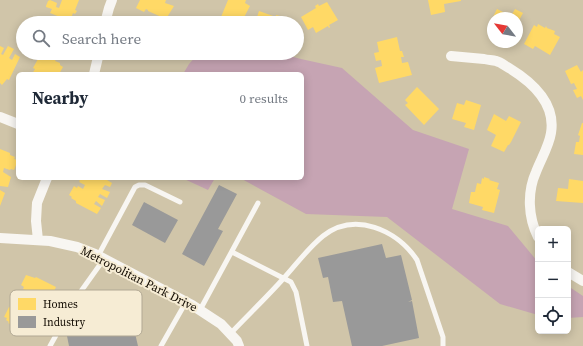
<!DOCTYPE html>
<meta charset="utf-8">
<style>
body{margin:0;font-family:"Source Serif 4",serif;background:#f2f2f3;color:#1f2937}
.controls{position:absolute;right:12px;bottom:12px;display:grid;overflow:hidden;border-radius:6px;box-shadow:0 2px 10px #0003}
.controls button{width:36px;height:36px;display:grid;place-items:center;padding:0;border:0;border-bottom:1px solid #e0e1e3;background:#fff;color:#1f2937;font:20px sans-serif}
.compass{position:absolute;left:487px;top:12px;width:36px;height:36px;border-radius:50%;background:#fff;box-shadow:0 2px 10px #0003;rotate:301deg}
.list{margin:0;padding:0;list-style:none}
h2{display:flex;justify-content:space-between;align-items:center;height:52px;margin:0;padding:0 16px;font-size:17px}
h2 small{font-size:13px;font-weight:400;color:#747a83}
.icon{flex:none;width:22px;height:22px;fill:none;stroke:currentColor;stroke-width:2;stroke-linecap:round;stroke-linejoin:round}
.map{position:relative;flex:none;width:583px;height:346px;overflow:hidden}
.search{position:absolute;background:#fff;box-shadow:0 2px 10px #0003;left:16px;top:16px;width:288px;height:44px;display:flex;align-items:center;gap:10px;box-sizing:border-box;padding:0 14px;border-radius:22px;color:#747a83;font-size:15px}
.panel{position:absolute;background:#fff;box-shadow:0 2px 10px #0003;left:16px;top:72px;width:288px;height:108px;border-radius:6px}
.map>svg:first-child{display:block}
.green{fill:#c6a4b3}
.homes{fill:#ffd966}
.industry{fill:#999}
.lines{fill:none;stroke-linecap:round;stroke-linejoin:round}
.lane{stroke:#f8f6f2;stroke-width:5}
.street{stroke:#f8f6f2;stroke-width:10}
.labels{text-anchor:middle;stroke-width:4;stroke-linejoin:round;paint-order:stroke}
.street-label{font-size:12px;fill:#110a00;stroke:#f6ecd4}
.key{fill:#f6ecd4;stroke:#b1a894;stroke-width:1}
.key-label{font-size:11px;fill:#110a00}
</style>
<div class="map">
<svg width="583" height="346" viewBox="0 0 583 346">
<rect width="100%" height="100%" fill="#d0c5a9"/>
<path class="green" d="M 199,53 L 278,53 L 301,59 L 342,68 L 413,130 L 469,149 L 452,209 L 508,226 L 538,262 L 538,315 L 500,304 L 387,217 L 306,214 L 240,178 L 302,178 L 302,74 L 183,74 L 189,64 Z
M 182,178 L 215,178 L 208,190 Z
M 568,286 L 583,296 L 583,317 L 568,318 Z"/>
<path class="homes" d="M 50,0 L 57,3 L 56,7 L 59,8 L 62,0 L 79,0 L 75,10 L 77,11 L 75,14 L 73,13 L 70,21 L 50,13 L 52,9 L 46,7 L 46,6 L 48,1 Z
M 140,0 L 166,0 L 165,3 L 174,6 L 166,19 L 148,11 L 148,10 L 146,9 L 144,12 L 136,8 Z
M 228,0 L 246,0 L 245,3 L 250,6 L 241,23 L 224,23 L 226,19 L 221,17 Z
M 428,0 L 461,0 L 461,1 L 444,4 L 445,12 L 431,15 Z
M 327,2 L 338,20 L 329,25 L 330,27 L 329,28 L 328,26 L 316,33 L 313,27 L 308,30 L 301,17 L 316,8 L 315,6 L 318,4 L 319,6 Z
M 497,9 L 511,16 L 515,9 L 523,13 L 517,24 L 517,18 L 493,18 L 493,27 L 489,25 Z
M 259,11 L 276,17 L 276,15 L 280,16 L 279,17 L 288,20 L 287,23 L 255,23 Z
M 538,24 L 545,28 L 546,26 L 547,28 L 555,31 L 554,34 L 560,37 L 550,55 L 535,46 L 533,49 L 524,44 L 534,25 L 537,27 Z
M 397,37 L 400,51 L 402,51 L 404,57 L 401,57 L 402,63 L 408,62 L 412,75 L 379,83 L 375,68 L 382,66 L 381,60 L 376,61 L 374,53 L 379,52 L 377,42 Z
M 0,46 L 4,48 L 1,54 L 3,55 L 8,46 L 14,49 L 9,58 L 12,60 L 15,54 L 20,57 L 9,80 L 7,79 L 2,85 L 0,83 Z
M 36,53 L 63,53 L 61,58 L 57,56 L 57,57 L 52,55 L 51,56 L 56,59 L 55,61 L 60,63 L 60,65 L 63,67 L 59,74 L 32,74 L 35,69 L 33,68 L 38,59 L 34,57 Z
M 577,65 L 581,72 L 583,70 L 583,100 L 581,96 L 577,98 L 573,90 L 577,89 L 574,83 L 571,84 L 565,71 Z
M 417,87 L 439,109 L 424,125 L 405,105 L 408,103 L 405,100 Z
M 466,100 L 481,105 L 474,130 L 464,127 L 466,123 L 452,119 L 457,103 L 464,105 Z
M 494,114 L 506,121 L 509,116 L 521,122 L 511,142 L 509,145 L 508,145 L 504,152 L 491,146 L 496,135 L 487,130 Z
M 582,123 L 583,123 L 583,155 L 574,154 L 576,142 L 579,142 L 580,136 L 578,135 Z
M 0,149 L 10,153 L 10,155 L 15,157 L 14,159 L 18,160 L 14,170 L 11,169 L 10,170 L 4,168 L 3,172 L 11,177 L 8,187 L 0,186 Z
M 484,177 L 490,179 L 489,180 L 499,183 L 497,189 L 500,190 L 494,213 L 482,210 L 483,207 L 469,203 L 471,192 L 475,192 L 477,183 L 481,184 L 482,178 L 484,179 Z
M 78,178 L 108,178 L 107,180 L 112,183 L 110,187 L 105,185 L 102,189 L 110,192 L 107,198 L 100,194 L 98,197 L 105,200 L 102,206 L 96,201 L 94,204 L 101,208 L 97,214 L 76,203 L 76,201 L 71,198 L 72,197 L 69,195 L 74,186 L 77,188 L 78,186 L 83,189 L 85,185 L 79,182 L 80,181 L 78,179 Z
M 569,179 L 583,181 L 583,203 L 556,201 L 558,188 L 568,189 Z
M 0,190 L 5,193 L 0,206 Z
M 26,275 L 35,278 L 36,277 L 56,287 L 53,293 L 47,290 L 45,294 L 50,296 L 51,299 L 47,302 L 42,300 L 41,302 L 48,305 L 46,310 L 38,306 L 36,310 L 42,313 L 39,318 L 34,315 L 33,316 L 38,318 L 34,324 L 30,322 L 28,326 L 32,328 L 30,333 L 8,323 L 9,322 L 6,320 L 7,318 L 4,317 L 9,307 L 18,310 L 20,307 L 15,304 L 16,302 L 13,301 L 17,292 L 20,293 L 21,292 L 26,294 L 28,291 L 23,289 L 24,287 L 21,285 Z"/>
<path class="industry" d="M 219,185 L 237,194 L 218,229 L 223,231 L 204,266 L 182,254 Z
M 144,202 L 178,220 L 165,243 L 132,225 Z
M 382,244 L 386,258 L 401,255 L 412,300 L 408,302 L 412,301 L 419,338 L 382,346 L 352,346 L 342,301 L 333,302 L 328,277 L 323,278 L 318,258 Z
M 106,314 L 108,326 L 123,323 L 125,331 L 134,329 L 138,346 L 69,346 L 66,331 L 72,330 L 70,322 Z"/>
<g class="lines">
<path class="lane" d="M 232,252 L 291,282 L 296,292 L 307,346
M 98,256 L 135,187 L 139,185 L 145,185 L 180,202
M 200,310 L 258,203
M 230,334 C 248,315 266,298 283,279 C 296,265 307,249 323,236 C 355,211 397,230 417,260 L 443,337 L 443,346
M 50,346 L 79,294 L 104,259
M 161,346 L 186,302"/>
<path class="street" d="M 105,23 L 109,8 L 112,0
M 451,56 C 462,57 473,58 484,59 C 488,60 493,60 496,61 C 501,62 505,66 509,68 C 532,82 556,103 551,133 C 549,146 541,159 536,172 C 527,192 528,217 538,237
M 94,74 L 99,53
M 0,117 L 18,124
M 0,238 L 50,241 L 77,247 L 95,254 L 192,305 L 221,324 L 237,341 L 239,346
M 38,240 L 36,221 L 37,203 L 47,178
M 568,272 L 583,281"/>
</g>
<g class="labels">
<g class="street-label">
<text transform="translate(139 279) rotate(27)" y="4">Metropolitan Park Drive</text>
</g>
</g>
<rect x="10" y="290" width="132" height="46" rx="6" class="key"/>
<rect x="18" y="298" width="18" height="12" fill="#ffd966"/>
<rect x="18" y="316" width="18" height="12" fill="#999"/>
<g class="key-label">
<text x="43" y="308">Homes</text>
<text x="43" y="326">Industry</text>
</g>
</svg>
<div class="controls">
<button>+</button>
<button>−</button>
<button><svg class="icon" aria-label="locate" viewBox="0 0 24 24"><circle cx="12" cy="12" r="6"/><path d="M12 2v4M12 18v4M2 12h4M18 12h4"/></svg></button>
</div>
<svg class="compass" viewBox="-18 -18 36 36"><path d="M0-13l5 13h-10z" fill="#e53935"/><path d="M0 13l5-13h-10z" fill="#747a83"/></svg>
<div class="search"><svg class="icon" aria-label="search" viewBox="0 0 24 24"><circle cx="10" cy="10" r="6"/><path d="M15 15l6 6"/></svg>Search here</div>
<section class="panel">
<h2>Nearby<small>0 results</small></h2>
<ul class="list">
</ul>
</section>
</div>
